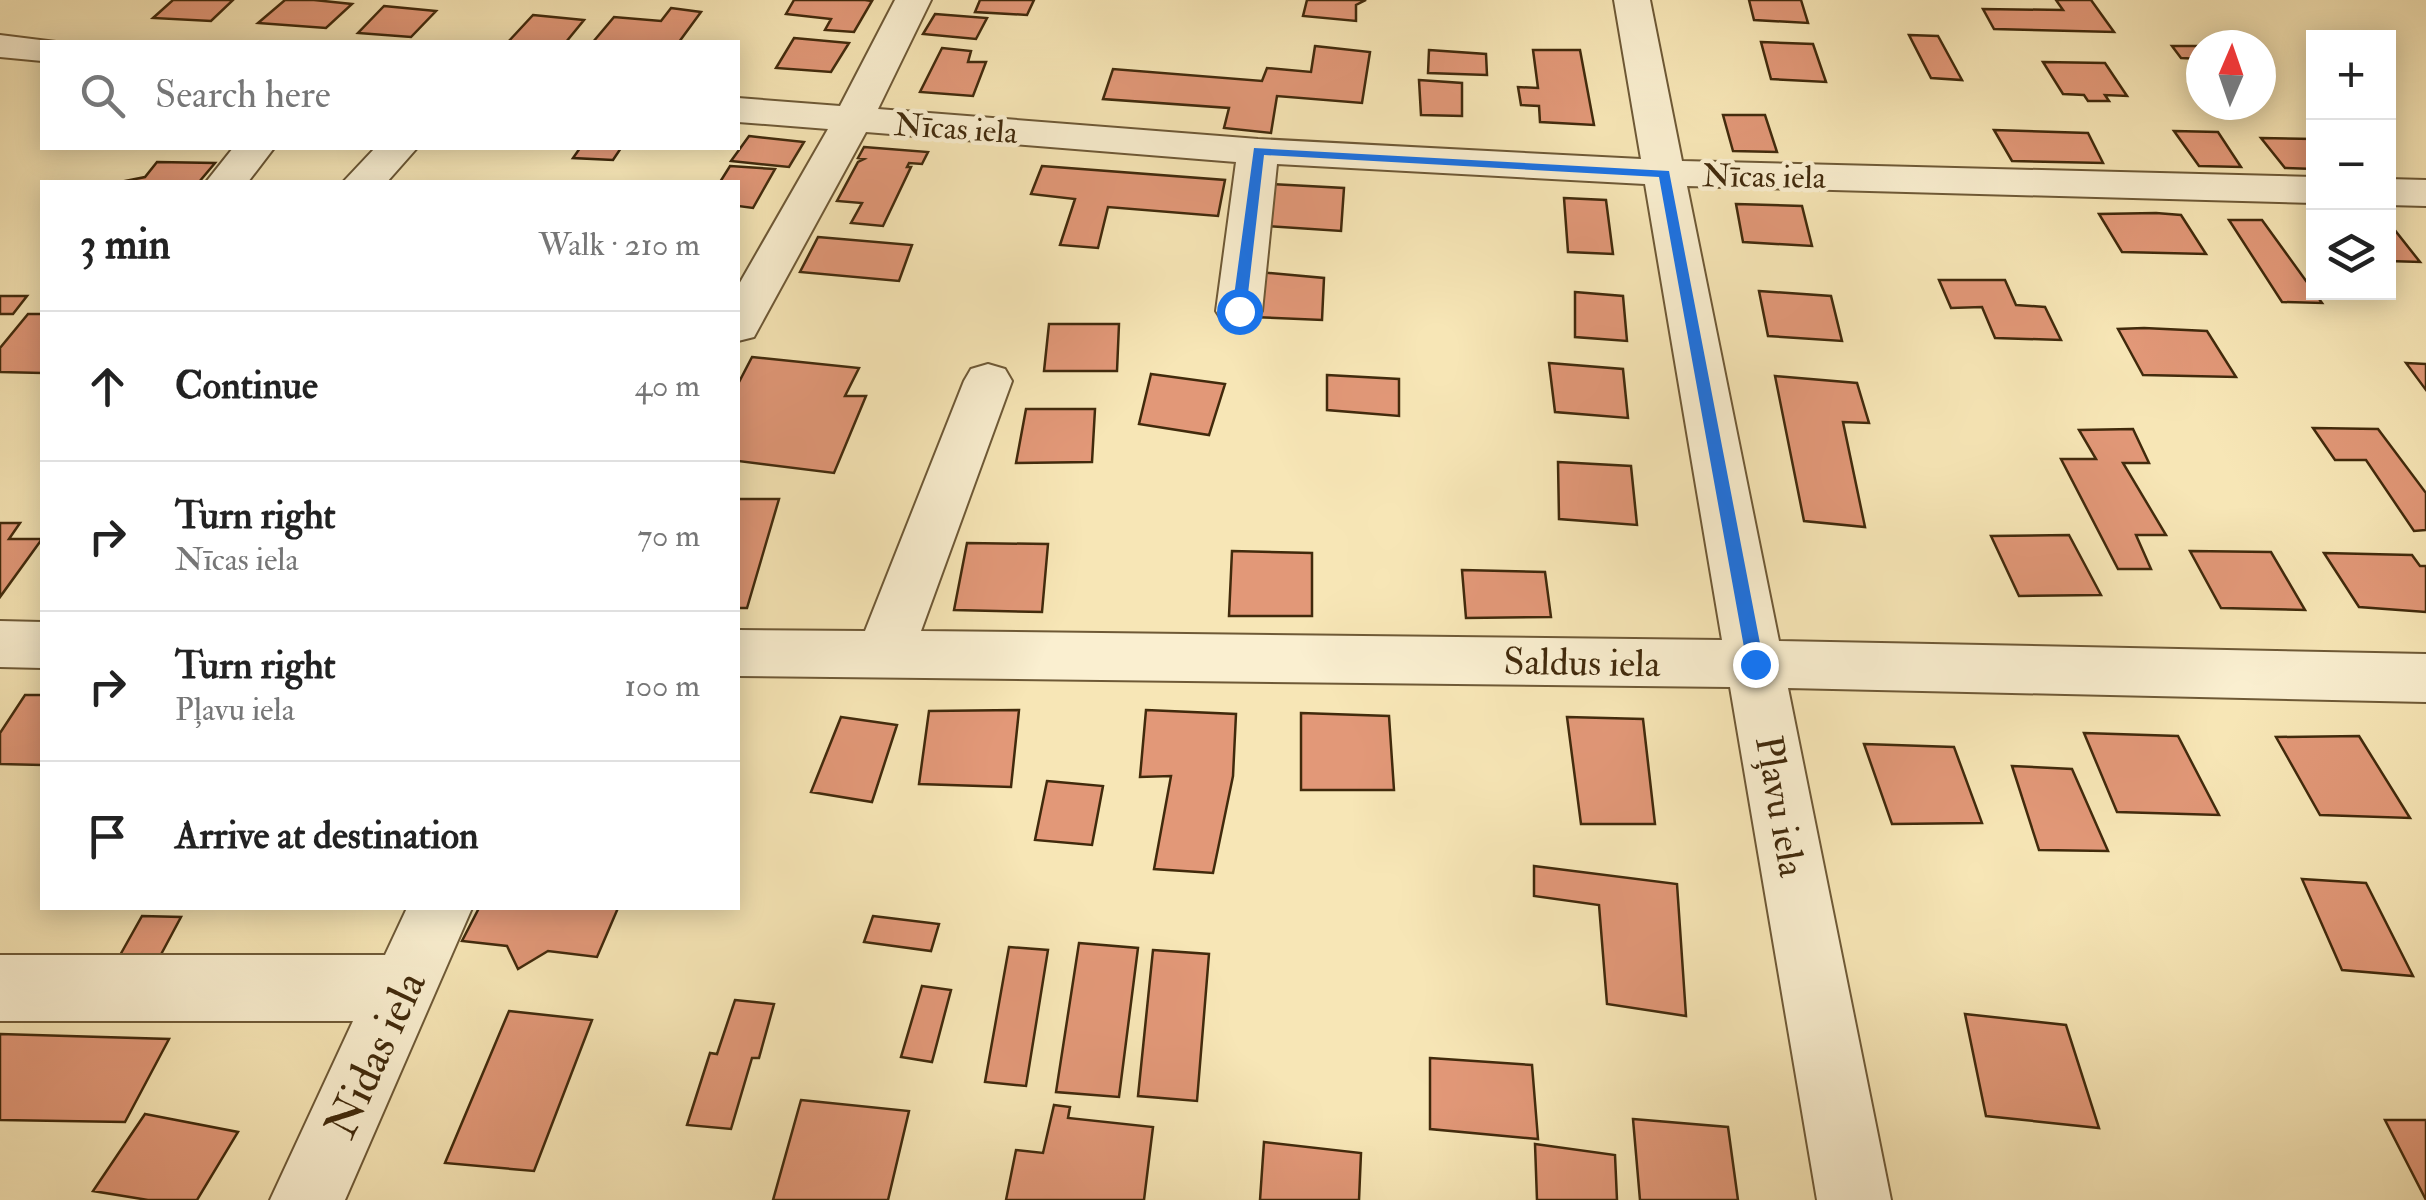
<!DOCTYPE html>
<meta charset="utf-8">
<style>
body{margin:0;font-family:"IM FELL Double Pica",serif;background:#f2f2f2;color:#222}
.controls{position:absolute;right:30px;top:30px;display:grid;overflow:hidden;border-radius:0px;box-shadow:0 5px 25px #0003}
.controls button{width:90px;height:90px;display:grid;place-items:center;padding:0;border:0;border-bottom:2px solid #e0e0e0;background:#fff;color:#222;font:50px sans-serif}
.compass{position:absolute;left:2186px;top:30px;width:90px;height:90px;border-radius:50%;background:#fff;box-shadow:0 5px 25px #0003;rotate:2deg}
.stop{position:absolute;width:30px;height:30px;margin:-22px;border:8px solid #1a73e8;border-radius:50%;background:#fff}
.stop.end{background:#1a73e8;border-color:#fff;box-shadow:0 2px 10px #0008}
.list{margin:0;padding:0;list-style:none}
h2{display:flex;justify-content:space-between;align-items:center;height:130px;margin:0;padding:0 40px;font-size:42px}
h2 small{font-size:32px;font-weight:400;color:#767676}
.list li{display:grid;grid-template-columns:65px 1fr auto;gap:30px;align-items:center;box-sizing:border-box;height:150px;padding:0 40px;border-top:2px solid #e0e0e0}
.list b{display:block;font-size:38px;white-space:nowrap}
.list p{margin:0;font-size:32px;white-space:nowrap;color:#767676}
.list em{font-size:32px;font-style:normal;color:#767676}
.icon{flex:none;width:55px;height:55px;fill:none;stroke:currentColor;stroke-width:2;stroke-linecap:round;stroke-linejoin:round}
.map{position:relative;flex:none;width:2426px;height:1200px;overflow:hidden}
.search{position:absolute;background:#fff;box-shadow:0 5px 25px #0003;left:40px;top:40px;width:700px;height:110px;display:flex;align-items:center;gap:25px;box-sizing:border-box;padding:0 35px;border-radius:0px;color:#767676;font-size:38px}
.panel{position:absolute;background:#fff;box-shadow:0 5px 25px #0003;left:40px;top:180px;width:700px;height:730px;border-radius:0px}
.map>svg:first-child{display:block}
.building{fill:#e29878;stroke:#412a0c;stroke-width:2.5}
.lines{fill:none;stroke-linecap:round;stroke-linejoin:round}
.minor-casing{stroke:#6e5936;stroke-width:4}
.minor{fill:#faefd0;fill-rule:evenodd}
.route{fill:#1a73e8}
.labels{text-anchor:middle;stroke-width:9;stroke-linejoin:round;paint-order:stroke}
.far-street-label{font-size:32px;fill:#412a0c;stroke:#faefd0}
.street-label{font-size:38px;fill:#412a0c;stroke:#faefd0}
.near-street-label{font-size:45px;fill:#412a0c;stroke:#faefd0}
</style>
<div class="map">
<svg width="2426" height="1200" viewBox="0 0 2426 1200">
<rect width="100%" height="100%" fill="#f7e6b6"/>
<filter id="stains"><feTurbulence type="fractalNoise" baseFrequency=".002" numOctaves="4"/><feColorMatrix values="0 0 0 0 .2 0 0 0 0 .09 0 0 0 0 .02 0 0 0 .5 -.17"/></filter>
<radialGradient id="worn" r=".72"><stop offset=".6" stop-color="#630" stop-opacity="0"/><stop offset="1" stop-color="#630" stop-opacity=".3"/></radialGradient>
<path class="building" d="M 173,0 L 233,0 L 211,21 L 153,18 Z
M 285,0 L 314,0 L 352,4 L 326,28 L 258,23 Z
M 794,0 L 865,0 L 872,1 L 854,32 L 825,30 L 831,19 L 786,14 Z
M 980,0 L 1034,0 L 1027,15 L 975,12 Z
M 1307,0 L 1366,0 L 1356,5 L 1356,21 L 1303,16 Z
M 1749,0 L 1801,0 L 1808,23 L 1754,20 Z
M 2056,0 L 2091,0 L 2114,32 L 1994,29 L 1983,9 L 2063,10 Z
M 384,6 L 436,11 L 411,37 L 358,33 Z
M 671,8 L 701,12 L 679,42 L 593,42 L 614,17 L 661,21 Z
M 935,14 L 987,18 L 976,39 L 923,34 Z
M 533,15 L 584,20 L 566,42 L 508,42 Z
M 1909,35 L 1938,36 L 1962,80 L 1931,78 Z
M 794,38 L 849,43 L 831,72 L 776,68 Z
M 1761,42 L 1813,44 L 1826,82 L 1771,79 Z
M 1315,46 L 1370,52 L 1362,103 L 1277,96 L 1271,133 L 1224,128 L 1229,108 L 1103,99 L 1113,69 L 1262,81 L 1267,68 L 1311,72 Z
M 2172,46 L 2201,46 L 2201,59 L 2181,58 Z
M 942,48 L 971,51 L 968,62 L 986,62 L 973,96 L 920,92 Z
M 1429,50 L 1486,54 L 1487,75 L 1428,73 Z
M 1533,50 L 1580,50 L 1594,125 L 1540,122 L 1539,106 L 1521,105 L 1518,87 L 1538,88 Z
M 2043,62 L 2105,63 L 2127,96 L 2105,95 L 2109,101 L 2088,101 L 2084,95 L 2063,94 Z
M 1419,80 L 1462,83 L 1462,116 L 1421,115 Z
M 1723,115 L 1765,115 L 1777,152 L 1733,151 Z
M 1994,130 L 2088,133 L 2103,163 L 2012,161 Z
M 2174,131 L 2218,132 L 2241,167 L 2199,166 Z
M 749,136 L 804,142 L 789,167 L 731,161 Z
M 2261,138 L 2314,139 L 2314,169 L 2285,168 Z
M 864,147 L 928,152 L 922,164 L 909,163 L 907,167 L 911,167 L 883,226 L 851,223 L 862,203 L 837,201 L 858,162 L 864,159 L 858,158 Z
M 580,148 L 621,148 L 613,160 L 573,158 Z
M 157,162 L 215,163 L 199,182 L 120,182 L 145,177 Z
M 730,166 L 775,169 L 753,208 L 738,206 L 738,182 L 720,182 Z
M 1042,166 L 1225,180 L 1218,216 L 1108,207 L 1098,248 L 1060,245 L 1075,199 L 1031,194 Z
M 1271,184 L 1344,188 L 1341,231 L 1267,226 Z
M 1564,198 L 1606,200 L 1613,254 L 1568,252 Z
M 1736,204 L 1802,206 L 1812,246 L 1743,242 Z
M 2156,213 L 2181,215 L 2206,254 L 2122,252 L 2099,214 Z
M 2229,220 L 2262,220 L 2322,303 L 2282,302 Z
M 2388,224 L 2390,224 L 2420,262 L 2388,261 Z
M 818,237 L 912,245 L 899,281 L 800,272 Z
M 1258,272 L 1324,278 L 1322,320 L 1252,317 Z
M 1939,280 L 2005,280 L 2016,305 L 2045,307 L 2061,340 L 1995,338 L 1982,307 L 1951,308 Z
M 1759,291 L 1831,296 L 1842,341 L 1768,336 Z
M 1575,292 L 1623,296 L 1627,341 L 1575,337 Z
M 0,296 L 27,296 L 13,314 L 0,314 Z
M 28,314 L 42,314 L 42,373 L 0,372 L 0,348 Z
M 1049,324 L 1119,324 L 1117,371 L 1044,371 Z
M 2144,328 L 2207,331 L 2236,377 L 2143,375 L 2118,329 Z
M 752,357 L 859,368 L 845,396 L 866,396 L 834,473 L 738,461 L 738,384 Z
M 1549,363 L 1623,369 L 1628,418 L 1555,412 Z
M 2406,363 L 2426,364 L 2426,390 Z
M 1151,374 L 1225,384 L 1209,435 L 1139,424 Z
M 1327,375 L 1399,379 L 1399,416 L 1327,410 Z
M 1775,376 L 1857,383 L 1869,423 L 1843,422 L 1865,527 L 1804,521 Z
M 1026,409 L 1095,409 L 1092,462 L 1016,463 Z
M 2313,428 L 2378,429 L 2426,493 L 2426,530 L 2414,531 L 2366,460 L 2335,460 Z
M 2133,429 L 2149,463 L 2123,463 L 2166,535 L 2136,535 L 2151,569 L 2118,569 L 2061,459 L 2096,459 L 2079,430 Z
M 1558,462 L 1631,466 L 1637,525 L 1559,519 Z
M 738,499 L 779,499 L 747,608 L 738,608 Z
M 0,523 L 20,523 L 9,539 L 42,539 L 0,597 Z
M 2069,535 L 2101,595 L 2019,596 L 1991,536 Z
M 967,543 L 1048,544 L 1042,612 L 954,610 Z
M 1232,551 L 1312,553 L 1312,616 L 1229,616 Z
M 2190,551 L 2271,552 L 2305,610 L 2221,608 Z
M 2324,553 L 2412,555 L 2420,566 L 2426,566 L 2426,612 L 2359,607 Z
M 1462,570 L 1545,572 L 1551,617 L 1466,618 Z
M 25,695 L 42,695 L 42,765 L 0,764 L 0,733 Z
M 1019,710 L 1011,787 L 919,784 L 929,711 Z
M 1146,710 L 1236,714 L 1233,776 L 1213,873 L 1154,869 L 1171,776 L 1140,777 Z
M 1301,713 L 1389,716 L 1394,790 L 1301,790 Z
M 841,717 L 897,725 L 872,802 L 811,792 Z
M 1567,717 L 1643,719 L 1655,824 L 1581,824 Z
M 2084,733 L 2178,736 L 2219,815 L 2117,812 Z
M 2359,736 L 2410,818 L 2320,815 L 2276,737 Z
M 1864,744 L 1954,747 L 1982,823 L 1892,824 Z
M 2012,766 L 2072,769 L 2108,851 L 2039,850 Z
M 1047,781 L 1103,786 L 1092,845 L 1035,840 Z
M 1534,866 L 1677,884 L 1686,1016 L 1607,1004 L 1599,905 L 1534,896 Z
M 2302,879 L 2366,883 L 2413,976 L 2342,970 Z
M 479,908 L 618,908 L 597,957 L 548,951 L 518,969 L 507,946 L 462,941 Z
M 142,916 L 181,917 L 150,975 L 110,973 Z
M 873,916 L 939,924 L 931,951 L 864,942 Z
M 1079,943 L 1138,948 L 1119,1097 L 1056,1092 Z
M 1009,947 L 1048,950 L 1026,1086 L 985,1082 Z
M 1153,950 L 1209,954 L 1197,1101 L 1138,1096 Z
M 922,986 L 951,990 L 932,1062 L 901,1057 Z
M 735,1000 L 774,1004 L 759,1058 L 752,1058 L 731,1129 L 687,1125 L 710,1053 L 717,1054 Z
M 509,1011 L 592,1020 L 534,1171 L 445,1163 Z
M 1965,1014 L 2066,1025 L 2099,1128 L 1986,1116 Z
M 0,1034 L 169,1039 L 125,1122 L 0,1120 Z
M 1430,1058 L 1532,1065 L 1538,1139 L 1430,1129 Z
M 801,1100 L 909,1111 L 888,1200 L 773,1200 Z
M 1054,1105 L 1070,1107 L 1068,1118 L 1153,1127 L 1144,1200 L 1006,1200 L 1016,1150 L 1043,1153 Z
M 145,1114 L 238,1132 L 197,1200 L 148,1200 L 93,1191 Z
M 1633,1119 L 1728,1127 L 1738,1200 L 1640,1200 Z
M 2385,1120 L 2426,1120 L 2426,1200 Z
M 1264,1142 L 1361,1153 L 1359,1200 L 1260,1200 Z
M 1535,1144 L 1615,1155 L 1617,1200 L 1537,1200 Z"/>
<g class="lines">
<defs>
<path id="minor" d="M 895,0 L 931,0 L 878,109 L 1258,139 L 1641,159 L 1614,0 L 1650,0 L 1682,161 L 2314,177 L 2314,203 L 1687,186 L 1779,641 L 2426,654 L 2426,702 L 1788,688 L 1891,1200 L 1817,1200 L 1730,687 L 738,676 L 738,630 L 865,631 L 964,381 L 971,369 L 988,364 L 1005,369 L 1012,381 L 921,631 L 1722,640 L 1645,184 L 1277,164 L 1262,311 L 1255,322 L 1239,326 L 1223,322 L 1216,311 L 1236,162 L 866,132 L 754,337 L 738,341 L 738,286 L 828,129 L 738,122 L 738,98 L 840,106 Z
M 0,35 L 56,42 L 42,42 L 42,61 L 0,57 Z
M 233,148 L 274,148 L 248,182 L 206,182 Z
M 375,148 L 417,148 L 387,182 L 343,182 Z
M 2388,179 L 2426,180 L 2426,206 L 2388,205 Z
M 0,621 L 42,622 L 42,668 L 0,667 Z
M 407,908 L 472,908 L 345,1200 L 270,1200 L 353,1021 L 0,1021 L 0,955 L 385,955 Z"/>
</defs>
<use href="#minor" class="minor-casing"/>
<use href="#minor" class="minor"/>
</g>
<path class="route" d="M 1254,148 L 1669,171 L 1764,664 L 1761,669 L 1755,671 L 1747,664 L 1659,177 L 1264,155 L 1246,311 L 1239,315 L 1232,311 Z"/>
<g class="labels">
<g class="far-street-label">
<text transform="translate(956 128) rotate(4)" y="11">Nīcas iela</text>
<text transform="translate(1764 176) rotate(1)" y="11">Nīcas iela</text>
</g>
<g class="street-label">
<text transform="translate(1582 662) rotate(1)" y="13">Saldus iela</text>
<text transform="translate(1781 806) rotate(80)" y="13">Pļavu iela</text>
</g>
<g class="near-street-label">
<text transform="translate(374 1054) rotate(-65)" y="16">Nidas iela</text>
</g>
</g>
<rect width="100%" height="100%" filter="url(#stains)"/>
<rect width="100%" height="100%" fill="url(#worn)"/>
</svg>
<div class="controls">
<button>+</button>
<button>−</button>
<button><svg class="icon" aria-label="layers" viewBox="0 0 24 24"><path d="M12 4l9 5-9 5-9-5zM3 14l9 5 9-5"/></svg></button>
</div>
<svg class="compass" viewBox="-18 -18 36 36"><path d="M0-13l5 13h-10z" fill="#e53935"/><path d="M0 13l5-13h-10z" fill="#767676"/></svg>
<div class="stop" style="left:1239px;top:311px"></div>
<div class="stop end" style="left:1755px;top:664px"></div>
<div class="search"><svg class="icon" aria-label="search" viewBox="0 0 24 24"><circle cx="10" cy="10" r="6"/><path d="M15 15l6 6"/></svg>Search here</div>
<section class="panel">
<h2>3 min<small>Walk · 210 m</small></h2>
<ul class="list">
<li><svg class="icon" aria-label="ahead" viewBox="0 0 24 24"><path d="M12 20V5M6 11l6-6 6 6"/></svg><div><b>Continue</b></div><em>40 m</em></li>
<li><svg class="icon" aria-label="right" viewBox="0 0 24 24"><path d="M7 20v-9h11M14 6l5 5-5 5"/></svg><div><b>Turn right</b><p>Nīcas iela</p></div><em>70 m</em></li>
<li><svg class="icon" aria-label="right" viewBox="0 0 24 24"><path d="M7 20v-9h11M14 6l5 5-5 5"/></svg><div><b>Turn right</b><p>Pļavu iela</p></div><em>100 m</em></li>
<li><svg class="icon" aria-label="arrive" viewBox="0 0 24 24"><path d="M6 21V4h12l-3 4 3 4H6"/></svg><div><b>Arrive at destination</b></div></li>
</ul>
</section>
</div>
